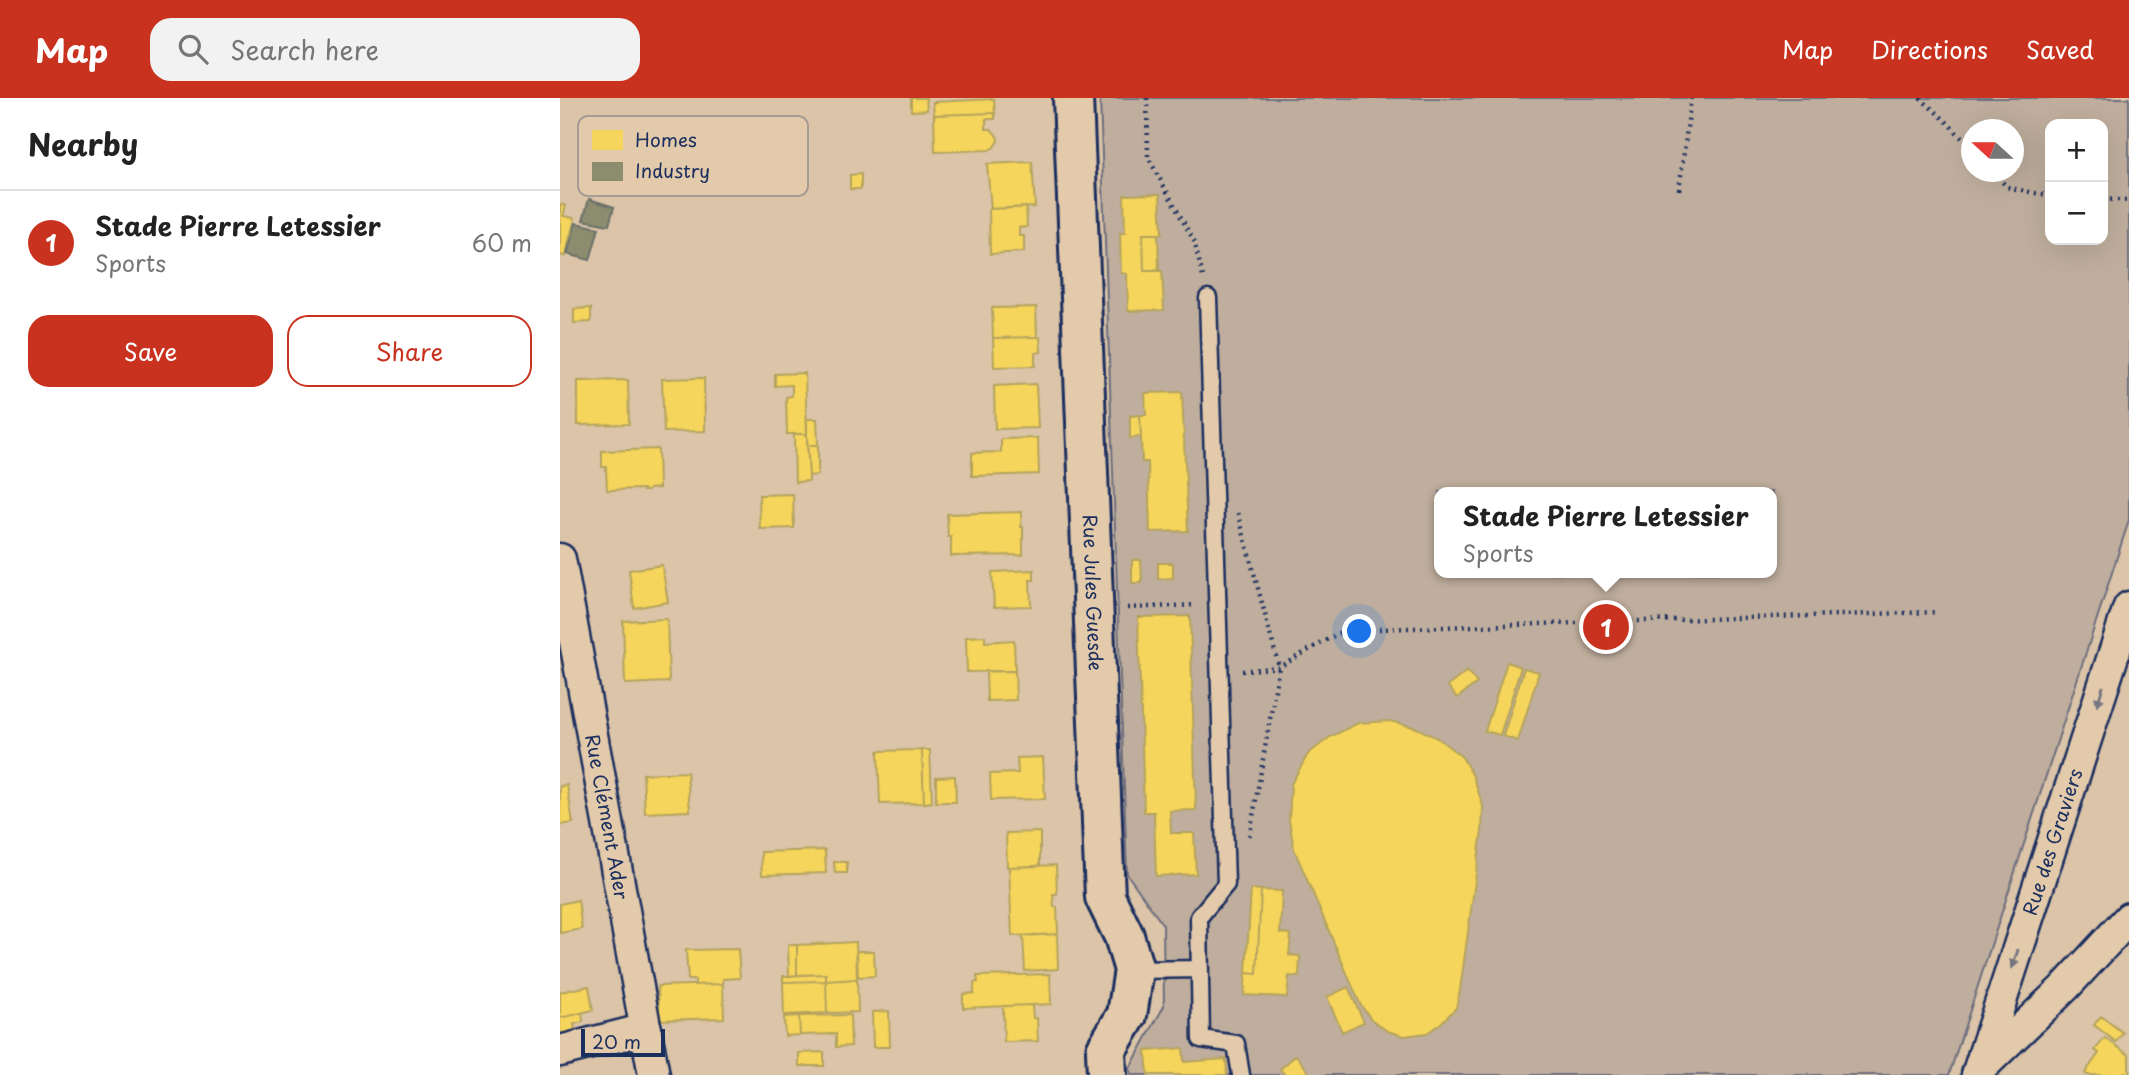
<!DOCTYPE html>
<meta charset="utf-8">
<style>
body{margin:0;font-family:"Playpen Sans",sans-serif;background:#f2f2f2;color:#222}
.controls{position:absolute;right:21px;top:21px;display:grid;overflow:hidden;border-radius:14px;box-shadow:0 7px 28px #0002}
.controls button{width:63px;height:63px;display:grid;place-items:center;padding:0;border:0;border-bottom:2px solid #e0e0e0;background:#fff;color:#222;font:35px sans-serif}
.compass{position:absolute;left:1401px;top:21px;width:63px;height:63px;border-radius:50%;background:#fff;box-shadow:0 7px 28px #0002;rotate:291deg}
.scale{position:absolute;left:21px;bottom:18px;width:84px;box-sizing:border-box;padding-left:7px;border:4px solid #1b2f5e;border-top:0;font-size:19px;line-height:24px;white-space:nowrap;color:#1b2f5e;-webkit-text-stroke:5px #e3caab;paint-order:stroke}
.you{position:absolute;left:800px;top:534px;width:24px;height:24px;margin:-18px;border:5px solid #fff;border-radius:50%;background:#1a73e8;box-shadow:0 0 0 10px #1a73e833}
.badge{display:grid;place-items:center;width:46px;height:46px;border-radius:50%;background:#c8321e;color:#fff;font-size:23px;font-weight:700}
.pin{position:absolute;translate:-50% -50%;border:4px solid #fff;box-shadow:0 2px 7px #0006}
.popup{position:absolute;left:874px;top:389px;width:343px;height:91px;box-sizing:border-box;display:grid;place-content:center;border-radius:14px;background:#fff;filter:drop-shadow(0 2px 5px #0005);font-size:23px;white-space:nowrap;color:#767676}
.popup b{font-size:26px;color:#222}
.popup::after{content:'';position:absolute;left:50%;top:100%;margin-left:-14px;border:14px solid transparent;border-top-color:#fff}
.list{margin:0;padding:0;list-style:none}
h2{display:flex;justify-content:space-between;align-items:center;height:91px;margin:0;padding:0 28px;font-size:30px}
h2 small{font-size:23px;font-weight:400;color:#767676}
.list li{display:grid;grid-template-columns:46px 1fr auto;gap:21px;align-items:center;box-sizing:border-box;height:105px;padding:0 28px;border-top:2px solid #e0e0e0}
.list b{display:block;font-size:26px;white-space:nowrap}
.list p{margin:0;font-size:23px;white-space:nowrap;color:#767676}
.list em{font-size:23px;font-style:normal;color:#767676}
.actions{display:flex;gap:14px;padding:21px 28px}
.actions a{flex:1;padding:16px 0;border:2px solid #c8321e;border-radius:21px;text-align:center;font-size:24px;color:#c8321e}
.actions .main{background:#c8321e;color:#fff}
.icon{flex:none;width:38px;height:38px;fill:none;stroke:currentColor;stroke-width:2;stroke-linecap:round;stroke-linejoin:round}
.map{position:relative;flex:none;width:1569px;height:977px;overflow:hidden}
header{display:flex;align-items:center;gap:42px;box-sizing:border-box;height:98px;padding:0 35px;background:#c8321e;color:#fff}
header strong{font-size:33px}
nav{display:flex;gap:38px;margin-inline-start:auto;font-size:24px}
.search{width:490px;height:63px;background:#f2f2f2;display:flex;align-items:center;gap:18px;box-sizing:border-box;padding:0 24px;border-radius:21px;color:#767676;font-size:26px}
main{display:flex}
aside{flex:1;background:#fff}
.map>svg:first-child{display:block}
.green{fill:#bfae9d;stroke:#6d6e7e;stroke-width:2;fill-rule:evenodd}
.homes{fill:#f6d55c;stroke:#b4a35d;stroke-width:2}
.industry{fill:#8c8c6e;stroke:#6a7069;stroke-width:2}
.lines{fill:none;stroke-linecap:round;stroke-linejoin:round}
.service-casing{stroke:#1b2f5e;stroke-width:21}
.minor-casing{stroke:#1b2f5e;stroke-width:35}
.tertiary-casing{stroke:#1b2f5e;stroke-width:44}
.path{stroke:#1b2f5e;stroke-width:4.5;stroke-dasharray:2 5;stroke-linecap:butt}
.service{stroke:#e3caab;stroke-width:16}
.minor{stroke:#e3caab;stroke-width:30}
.tertiary{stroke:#e3caab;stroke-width:38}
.oneway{fill:#757581}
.labels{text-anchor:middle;stroke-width:7;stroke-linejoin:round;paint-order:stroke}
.street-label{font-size:19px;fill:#1b2f5e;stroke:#e3caab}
.key{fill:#e3caab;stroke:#a79c94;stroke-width:2}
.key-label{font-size:19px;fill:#1b2f5e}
</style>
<header>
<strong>Map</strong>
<div class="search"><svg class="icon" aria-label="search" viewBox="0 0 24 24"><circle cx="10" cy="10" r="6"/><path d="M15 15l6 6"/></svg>Search here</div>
<nav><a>Map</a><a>Directions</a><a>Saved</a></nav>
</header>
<main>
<aside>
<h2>Nearby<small></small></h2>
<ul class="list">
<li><span class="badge">1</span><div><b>Stade Pierre Letessier</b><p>Sports</p></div><em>60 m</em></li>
</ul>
<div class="actions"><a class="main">Save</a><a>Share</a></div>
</aside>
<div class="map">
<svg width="1569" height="977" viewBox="0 0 1569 977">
<rect width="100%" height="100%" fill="#dbc4a8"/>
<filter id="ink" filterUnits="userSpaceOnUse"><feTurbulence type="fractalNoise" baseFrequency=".0143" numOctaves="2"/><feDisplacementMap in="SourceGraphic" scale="14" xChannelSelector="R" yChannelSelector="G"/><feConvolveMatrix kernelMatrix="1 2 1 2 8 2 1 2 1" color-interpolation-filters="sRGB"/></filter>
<g filter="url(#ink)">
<path class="green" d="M 540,0 L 1569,0 L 1569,422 L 1389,977 L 571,977 L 570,970 L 604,908 L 603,827 L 567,776 ZM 1490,26 L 1543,26 L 1543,142 L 1490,142 ZM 1412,32 L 1454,32 L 1454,74 L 1412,74 ZM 880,394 L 1212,394 L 1212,475 L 880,475 Z"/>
<path class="homes" d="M 351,0 L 366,0 L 367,12 L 351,13 Z
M 434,1 L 435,15 L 374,17 L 373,4 Z
M 435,15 L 435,21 L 426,21 L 426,31 L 431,31 L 437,38 L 438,43 L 434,49 L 429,52 L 375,54 L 374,17 Z
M 472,64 L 475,109 L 431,111 L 427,66 Z
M 301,76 L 301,91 L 290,91 L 290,77 Z
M 600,96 L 602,136 L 583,136 L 584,173 L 602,173 L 604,212 L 568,213 L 567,176 L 561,175 L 560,135 L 565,135 L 564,97 Z
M 0,106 L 6,108 L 3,118 L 15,120 L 5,158 L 0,157 Z
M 466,109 L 467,129 L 459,130 L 459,138 L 464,138 L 464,154 L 430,156 L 429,111 Z
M 583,136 L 598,136 L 599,172 L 584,173 Z
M 476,209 L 477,239 L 433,240 L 432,210 Z
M 31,210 L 31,224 L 14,225 L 14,211 Z
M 477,239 L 480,239 L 481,254 L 475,255 L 475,268 L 434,269 L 433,240 Z
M 245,275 L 247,336 L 227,336 L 226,299 L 232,298 L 232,287 L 215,288 L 215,276 Z
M 144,280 L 145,333 L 104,334 L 102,281 Z
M 68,282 L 69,326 L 18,327 L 18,283 Z
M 476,286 L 478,330 L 435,331 L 434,288 Z
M 622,294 L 628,433 L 590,434 L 588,364 L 582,364 L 580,317 L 586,317 L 585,295 Z
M 580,317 L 581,339 L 570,340 L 570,318 Z
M 247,321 L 257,321 L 258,347 L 247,347 Z
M 234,336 L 247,336 L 249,383 L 235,384 Z
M 478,340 L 479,376 L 412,378 L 412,355 L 441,354 L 441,341 Z
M 247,347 L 258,347 L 258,377 L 249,378 Z
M 98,351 L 99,390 L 89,391 L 88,393 L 83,393 L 83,391 L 47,392 L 46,369 L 42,369 L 42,353 Z
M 233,396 L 234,430 L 200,431 L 199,397 Z
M 462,414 L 461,429 L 463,429 L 463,457 L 391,458 L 391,439 L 388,439 L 387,416 Z
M 572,462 L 581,462 L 582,485 L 572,485 Z
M 598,465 L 613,465 L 613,480 L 598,481 Z
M 102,467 L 108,504 L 74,510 L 69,472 Z
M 474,472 L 474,482 L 470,482 L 471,508 L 434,509 L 432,474 Z
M 630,518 L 636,712 L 610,713 L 611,735 L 634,735 L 636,776 L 596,778 L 594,714 L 584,714 L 578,519 Z
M 107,521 L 109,584 L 65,586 L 63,523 Z
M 425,538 L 425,544 L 454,542 L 455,573 L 407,574 L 406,539 Z
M 947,564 L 961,569 L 940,637 L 925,633 Z
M 964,570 L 979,574 L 958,643 L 943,638 Z
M 426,573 L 455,573 L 456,602 L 427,603 Z
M 907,573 L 917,585 L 897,600 L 888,588 Z
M 830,623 L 857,630 L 879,641 L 902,659 L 913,678 L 923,708 L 922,733 L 900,892 L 896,910 L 880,926 L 867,935 L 844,938 L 827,933 L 811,921 L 800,906 L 734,751 L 729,722 L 731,686 L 748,656 L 770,639 L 798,625 Z
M 362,652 L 364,705 L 320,706 L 318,653 Z
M 362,652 L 370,652 L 372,704 L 364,705 Z
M 483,659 L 485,701 L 431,702 L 430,676 L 458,675 L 457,660 Z
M 127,674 L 130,713 L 85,715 L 83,676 Z
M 395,678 L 396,704 L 376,704 L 376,679 Z
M 7,687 L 13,725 L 0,727 L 0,688 Z
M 480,734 L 480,768 L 447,769 L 446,735 Z
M 265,752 L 266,775 L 202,777 L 201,754 Z
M 274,764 L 287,764 L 287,775 L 275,775 Z
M 496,767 L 497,796 L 493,796 L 494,809 L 497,809 L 498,836 L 452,838 L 449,769 Z
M 691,791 L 701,792 L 697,876 L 686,875 Z
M 701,792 L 722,793 L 720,835 L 731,836 L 729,857 L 740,858 L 739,879 L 729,878 L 727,899 L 684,897 L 686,875 L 697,876 Z
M 18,802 L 22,831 L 0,835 L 0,806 Z
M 497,836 L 498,871 L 465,873 L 463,838 Z
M 296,844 L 297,881 L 266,883 L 266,876 L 237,877 L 237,847 Z
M 228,847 L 237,847 L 237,877 L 229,878 Z
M 178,851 L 180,880 L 163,881 L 163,886 L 135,887 L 135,882 L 128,882 L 126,852 Z
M 297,853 L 314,853 L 315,878 L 298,879 Z
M 266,876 L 266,883 L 223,884 L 223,878 Z
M 490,876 L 491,906 L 403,910 L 403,896 L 414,895 L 414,885 L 418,884 L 417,878 Z
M 297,881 L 298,914 L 267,915 L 266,883 Z
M 266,883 L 267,915 L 224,917 L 223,884 Z
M 163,886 L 164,920 L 99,922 L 98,888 Z
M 29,888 L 33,912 L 0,920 L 0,894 Z
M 788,889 L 804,924 L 782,934 L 767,899 Z
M 472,907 L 473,920 L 477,920 L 478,943 L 444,944 L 443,908 Z
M 329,913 L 330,949 L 313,949 L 312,914 Z
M 22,915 L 23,924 L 14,926 L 17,943 L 0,947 L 0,920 Z
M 290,917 L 291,948 L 276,949 L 276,936 L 240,937 L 239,918 Z
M 239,918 L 240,937 L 225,938 L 224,919 Z
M 1541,918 L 1563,935 L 1556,944 L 1534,927 Z
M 1545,940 L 1569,957 L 1569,977 L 1565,974 L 1563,977 L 1527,977 L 1525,975 L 1539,955 L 1535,952 Z
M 623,950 L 624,964 L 666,961 L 667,977 L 588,977 L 586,953 Z
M 264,954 L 264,968 L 239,968 L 239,955 Z
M 736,957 L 751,977 L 725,977 L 720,971 Z"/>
<path class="industry" d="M 29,101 L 54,109 L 49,127 L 23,122 Z
M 16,125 L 39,130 L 30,162 L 7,156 Z"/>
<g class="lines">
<defs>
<path id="service" d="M 648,200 L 666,786 L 639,819 L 641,941 L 676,946 L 681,977
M 574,872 L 640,871"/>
<g id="minor">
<path id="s1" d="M 0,461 L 94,977"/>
<path d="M 0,953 L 86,931"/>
<path d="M 1421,970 L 1505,889 L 1569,820"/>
<path id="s2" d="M 1417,977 L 1569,509"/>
</g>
<g id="tertiary">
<path id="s3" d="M 513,0 L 545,799 L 564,838 L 574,872 L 567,917 L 546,952 L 547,977"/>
</g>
</defs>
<use href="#service" class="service-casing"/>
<use href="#minor" class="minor-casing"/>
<use href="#tertiary" class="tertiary-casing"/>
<path class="path" d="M 587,0 L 588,59 L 634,143 L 643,179
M 1360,0 L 1385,22 L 1412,51
M 1433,74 L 1447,89 L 1474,95 L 1490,97
M 1119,92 L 1131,0
M 1543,101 L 1569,103
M 678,415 L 719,569 L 690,736 L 688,741
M 567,510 L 636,507
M 682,573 L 719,569 L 784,532 L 1378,514"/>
<use href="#service" class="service"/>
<use href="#minor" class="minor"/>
<use href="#tertiary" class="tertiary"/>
</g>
<defs><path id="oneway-solid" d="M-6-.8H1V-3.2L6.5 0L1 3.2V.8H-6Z" transform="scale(1.75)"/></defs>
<g class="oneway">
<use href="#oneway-solid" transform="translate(1540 598) rotate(108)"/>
<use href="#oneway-solid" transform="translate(1455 861) rotate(108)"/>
</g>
</g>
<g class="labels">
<g class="street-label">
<text dy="7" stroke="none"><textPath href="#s3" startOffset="495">Rue Jules Guesde</textPath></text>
<text dy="7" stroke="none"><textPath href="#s1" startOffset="262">Rue Clément Ader</textPath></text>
<text dy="7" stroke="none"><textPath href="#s2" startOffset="245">Rue des Graviers</textPath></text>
</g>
</g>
<rect x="18" y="18" width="230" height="80" rx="10" class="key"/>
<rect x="32" y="32" width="31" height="20" fill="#f6d55c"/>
<rect x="32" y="64" width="31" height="19" fill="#8c8c6e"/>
<g class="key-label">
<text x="75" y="49">Homes</text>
<text x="75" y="80">Industry</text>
</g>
</svg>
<div class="controls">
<button>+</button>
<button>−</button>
</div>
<svg class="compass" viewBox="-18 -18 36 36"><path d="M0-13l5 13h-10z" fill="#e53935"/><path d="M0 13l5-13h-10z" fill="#767676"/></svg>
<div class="scale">20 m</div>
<div class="you"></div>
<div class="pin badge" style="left:1046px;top:529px">1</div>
<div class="popup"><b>Stade Pierre Letessier</b>Sports</div>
</div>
</main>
